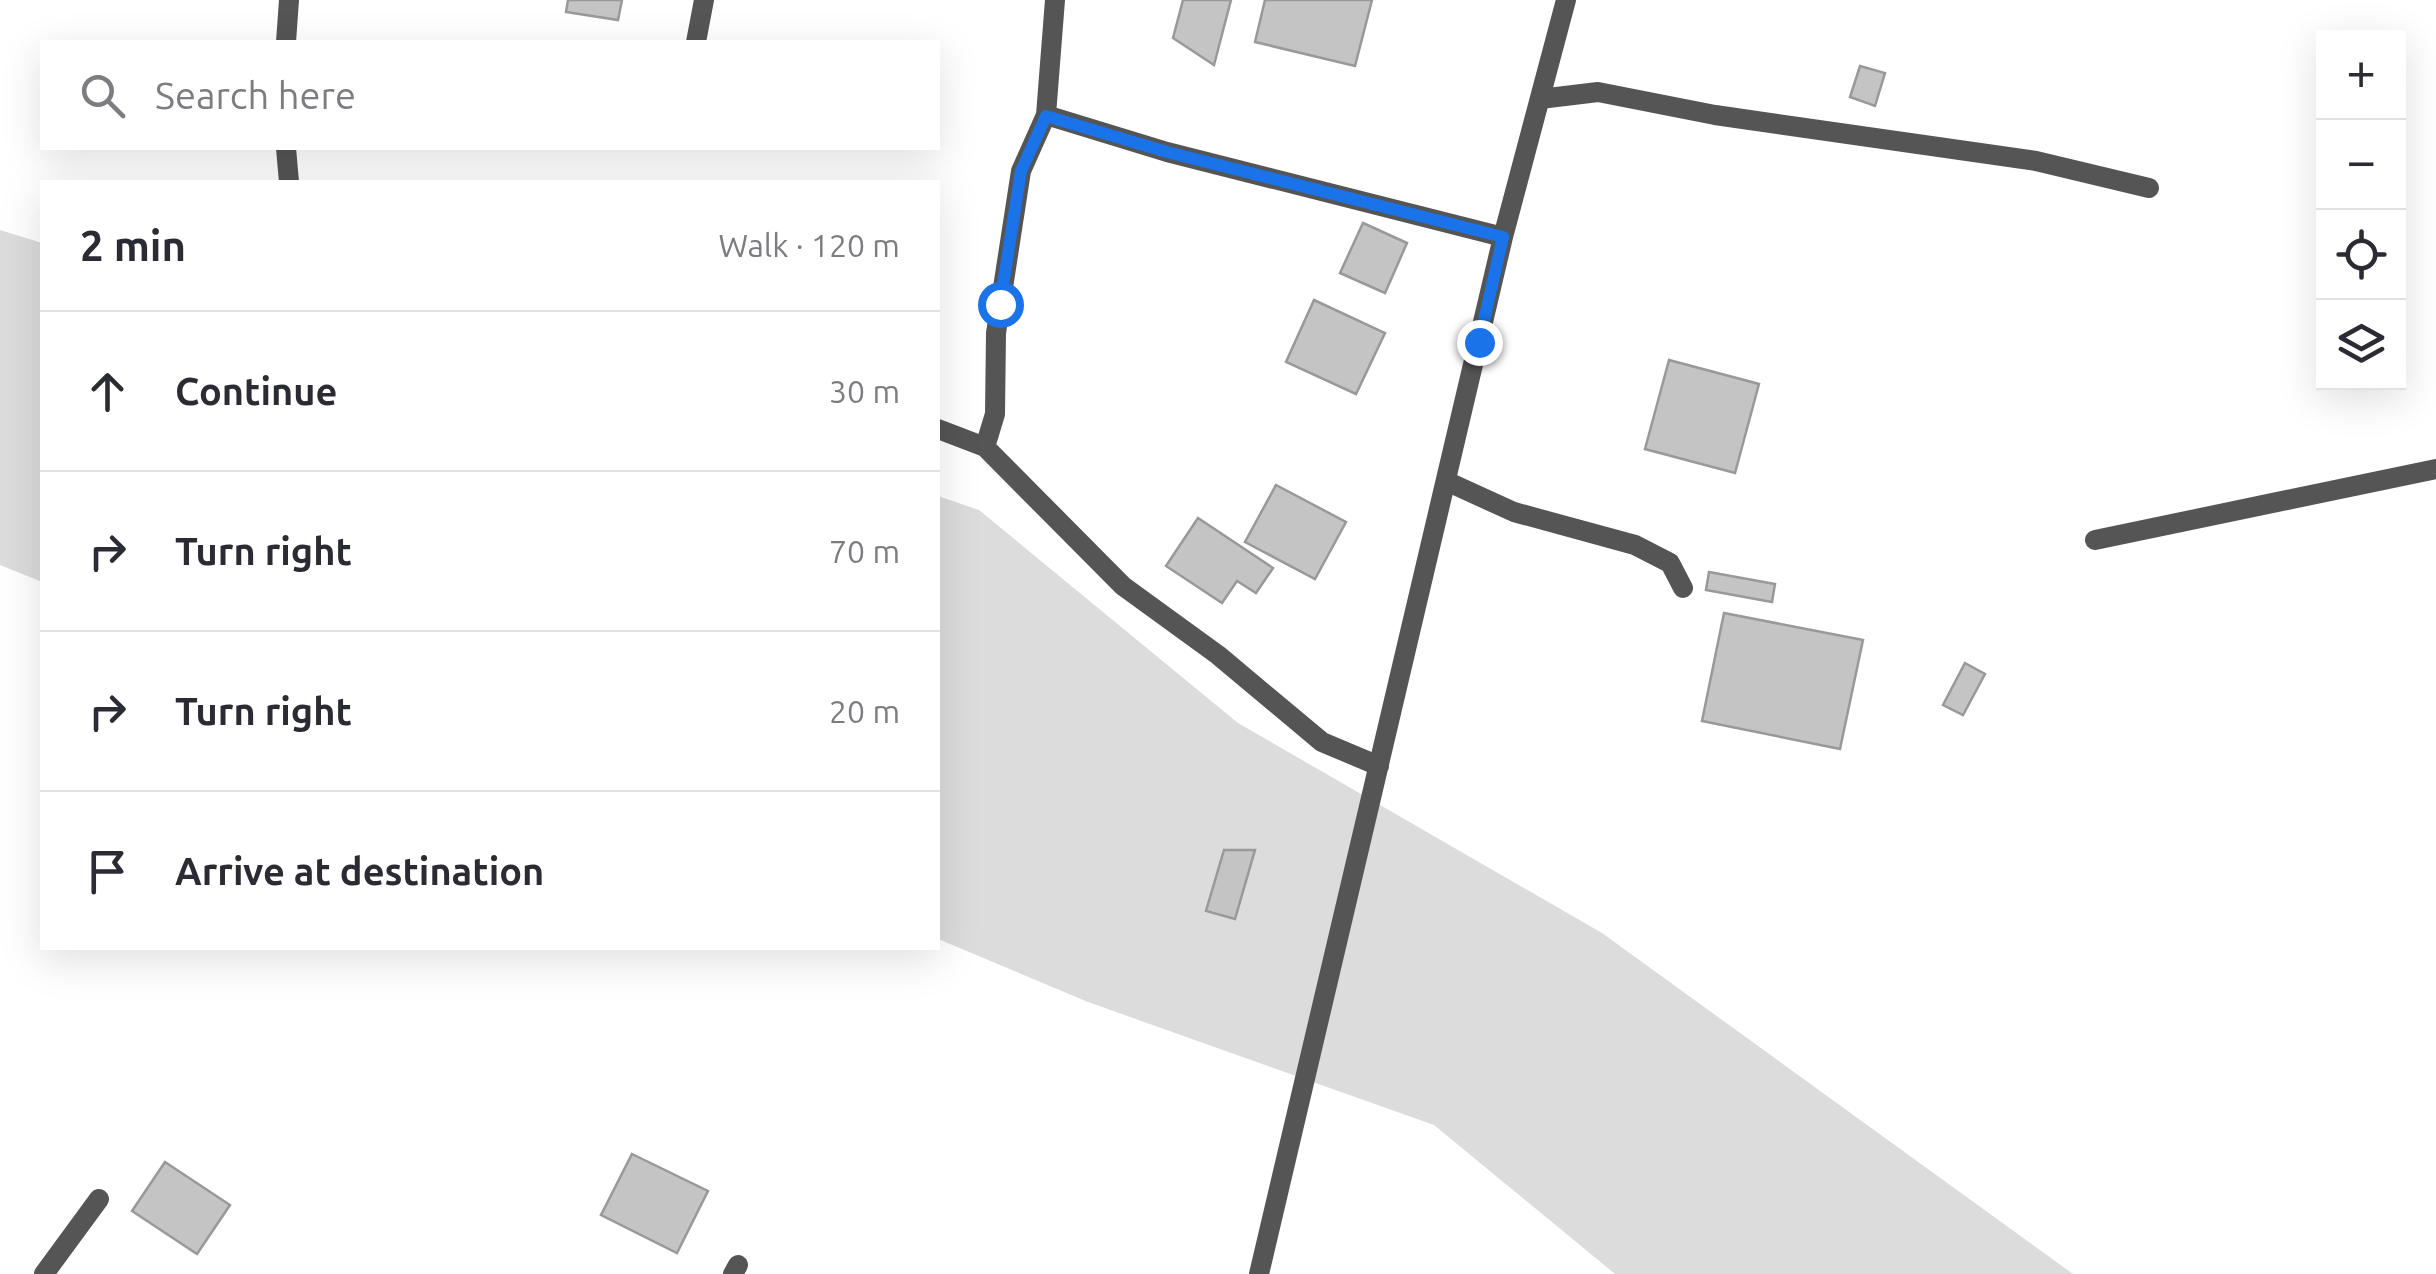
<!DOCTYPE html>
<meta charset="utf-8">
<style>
body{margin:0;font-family:Ubuntu,sans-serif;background:#f7f7f7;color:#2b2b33}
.controls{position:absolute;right:30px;top:30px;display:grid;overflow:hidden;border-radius:0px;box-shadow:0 10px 40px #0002}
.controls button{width:90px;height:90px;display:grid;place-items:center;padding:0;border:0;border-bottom:2px solid #e1e1e2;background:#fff;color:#2b2b33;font:50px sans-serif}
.stop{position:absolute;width:30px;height:30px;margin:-22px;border:8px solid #1a73e8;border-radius:50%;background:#fff}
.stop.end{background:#1a73e8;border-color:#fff;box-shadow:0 2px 10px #0008}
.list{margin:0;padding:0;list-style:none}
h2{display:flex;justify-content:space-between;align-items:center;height:130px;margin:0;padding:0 40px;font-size:42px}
h2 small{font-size:32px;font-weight:400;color:#7c7c81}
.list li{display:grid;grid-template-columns:65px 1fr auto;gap:30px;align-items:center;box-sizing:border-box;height:160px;padding:0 40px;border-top:2px solid #e1e1e2}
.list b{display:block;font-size:38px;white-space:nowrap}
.list em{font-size:32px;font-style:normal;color:#7c7c81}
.icon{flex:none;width:55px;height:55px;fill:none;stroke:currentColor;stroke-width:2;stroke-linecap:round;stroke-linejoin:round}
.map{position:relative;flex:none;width:2436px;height:1274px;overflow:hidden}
.search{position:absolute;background:#fff;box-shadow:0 10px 40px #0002;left:40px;top:40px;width:900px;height:110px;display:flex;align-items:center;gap:25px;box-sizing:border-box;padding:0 35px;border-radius:0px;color:#7c7c81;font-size:38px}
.panel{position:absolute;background:#fff;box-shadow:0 10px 40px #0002;left:40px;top:180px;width:900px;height:770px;border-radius:0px}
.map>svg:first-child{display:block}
.green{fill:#dcdcdc}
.building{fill:#c4c4c4;stroke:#999;stroke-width:2.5}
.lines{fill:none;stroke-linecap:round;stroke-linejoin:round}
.minor{stroke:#555;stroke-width:20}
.route{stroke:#1a73e8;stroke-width:12}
</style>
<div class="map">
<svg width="2436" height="1274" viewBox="0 0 2436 1274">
<rect width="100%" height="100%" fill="#fff"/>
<path class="green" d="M 0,230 L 42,243 L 42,582 L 0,565 Z
M 938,496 L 979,510 L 1238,723 L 1602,933 L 2073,1274 L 1615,1274 L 1434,1125 L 1088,1002 L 938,939 Z"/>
<path class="building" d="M 568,0 L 622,0 L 618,20 L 566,12 Z
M 1183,0 L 1231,0 L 1214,65 L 1173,38 Z
M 1265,0 L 1372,0 L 1355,66 L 1255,42 Z
M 1860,66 L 1885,73 L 1875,106 L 1850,97 Z
M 1363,223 L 1407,243 L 1385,293 L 1340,273 Z
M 1314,300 L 1385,333 L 1356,394 L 1286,362 Z
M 1669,360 L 1759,384 L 1735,473 L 1645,449 Z
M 1276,485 L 1346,522 L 1315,579 L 1245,542 Z
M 1198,518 L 1273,568 L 1256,593 L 1237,581 L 1222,603 L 1166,566 Z
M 1709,572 L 1775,584 L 1772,602 L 1706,590 Z
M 1724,613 L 1863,640 L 1840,749 L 1702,721 Z
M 1965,663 L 1985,674 L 1963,715 L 1943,705 Z
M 1224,850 L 1255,850 L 1235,919 L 1206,911 Z
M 632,1154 L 708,1191 L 677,1253 L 601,1215 Z
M 165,1162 L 230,1205 L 197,1254 L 132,1211 Z"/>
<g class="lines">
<path class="minor" d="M 1055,0 L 1046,115 L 1167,152 L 1503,237
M 286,42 L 289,0
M 696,42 L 704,0
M 1540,99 L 1598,92 L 1715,115 L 2036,161 L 2149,188
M 286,148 L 289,182
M 938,429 L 985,447 L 1123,586 L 1218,655 L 1322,742 L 1379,766
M 985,447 L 995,414 L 996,333 L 1021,171 L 1046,115
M 1446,481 L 1514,512 L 1635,545 L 1670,563 L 1683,588
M 2095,540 L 2436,469
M 44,1274 L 99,1199
M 733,1274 L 738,1265
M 1259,1274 L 1503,237 L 1566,0"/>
</g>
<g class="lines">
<path class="route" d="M 1000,304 L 1021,171 L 1046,116 L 1167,152 L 1503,237 L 1479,342"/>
</g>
</svg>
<div class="controls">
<button>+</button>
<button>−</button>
<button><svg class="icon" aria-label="locate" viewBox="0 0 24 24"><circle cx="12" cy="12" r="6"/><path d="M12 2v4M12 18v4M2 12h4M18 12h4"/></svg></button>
<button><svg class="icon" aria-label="layers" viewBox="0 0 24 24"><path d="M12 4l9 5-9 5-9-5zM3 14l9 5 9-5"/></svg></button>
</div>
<div class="stop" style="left:1000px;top:304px"></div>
<div class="stop end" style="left:1479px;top:342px"></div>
<div class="search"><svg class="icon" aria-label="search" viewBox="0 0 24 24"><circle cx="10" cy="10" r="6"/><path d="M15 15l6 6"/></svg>Search here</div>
<section class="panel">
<h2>2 min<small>Walk · 120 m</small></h2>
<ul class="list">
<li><svg class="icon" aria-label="ahead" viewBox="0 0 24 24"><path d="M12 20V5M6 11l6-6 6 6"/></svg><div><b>Continue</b></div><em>30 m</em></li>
<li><svg class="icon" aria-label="right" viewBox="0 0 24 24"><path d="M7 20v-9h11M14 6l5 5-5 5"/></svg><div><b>Turn right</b></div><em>70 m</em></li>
<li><svg class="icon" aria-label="right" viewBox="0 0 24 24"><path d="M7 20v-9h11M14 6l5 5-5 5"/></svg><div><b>Turn right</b></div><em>20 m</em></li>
<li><svg class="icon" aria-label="arrive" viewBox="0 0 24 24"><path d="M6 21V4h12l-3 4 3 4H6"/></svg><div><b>Arrive at destination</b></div></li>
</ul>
</section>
</div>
